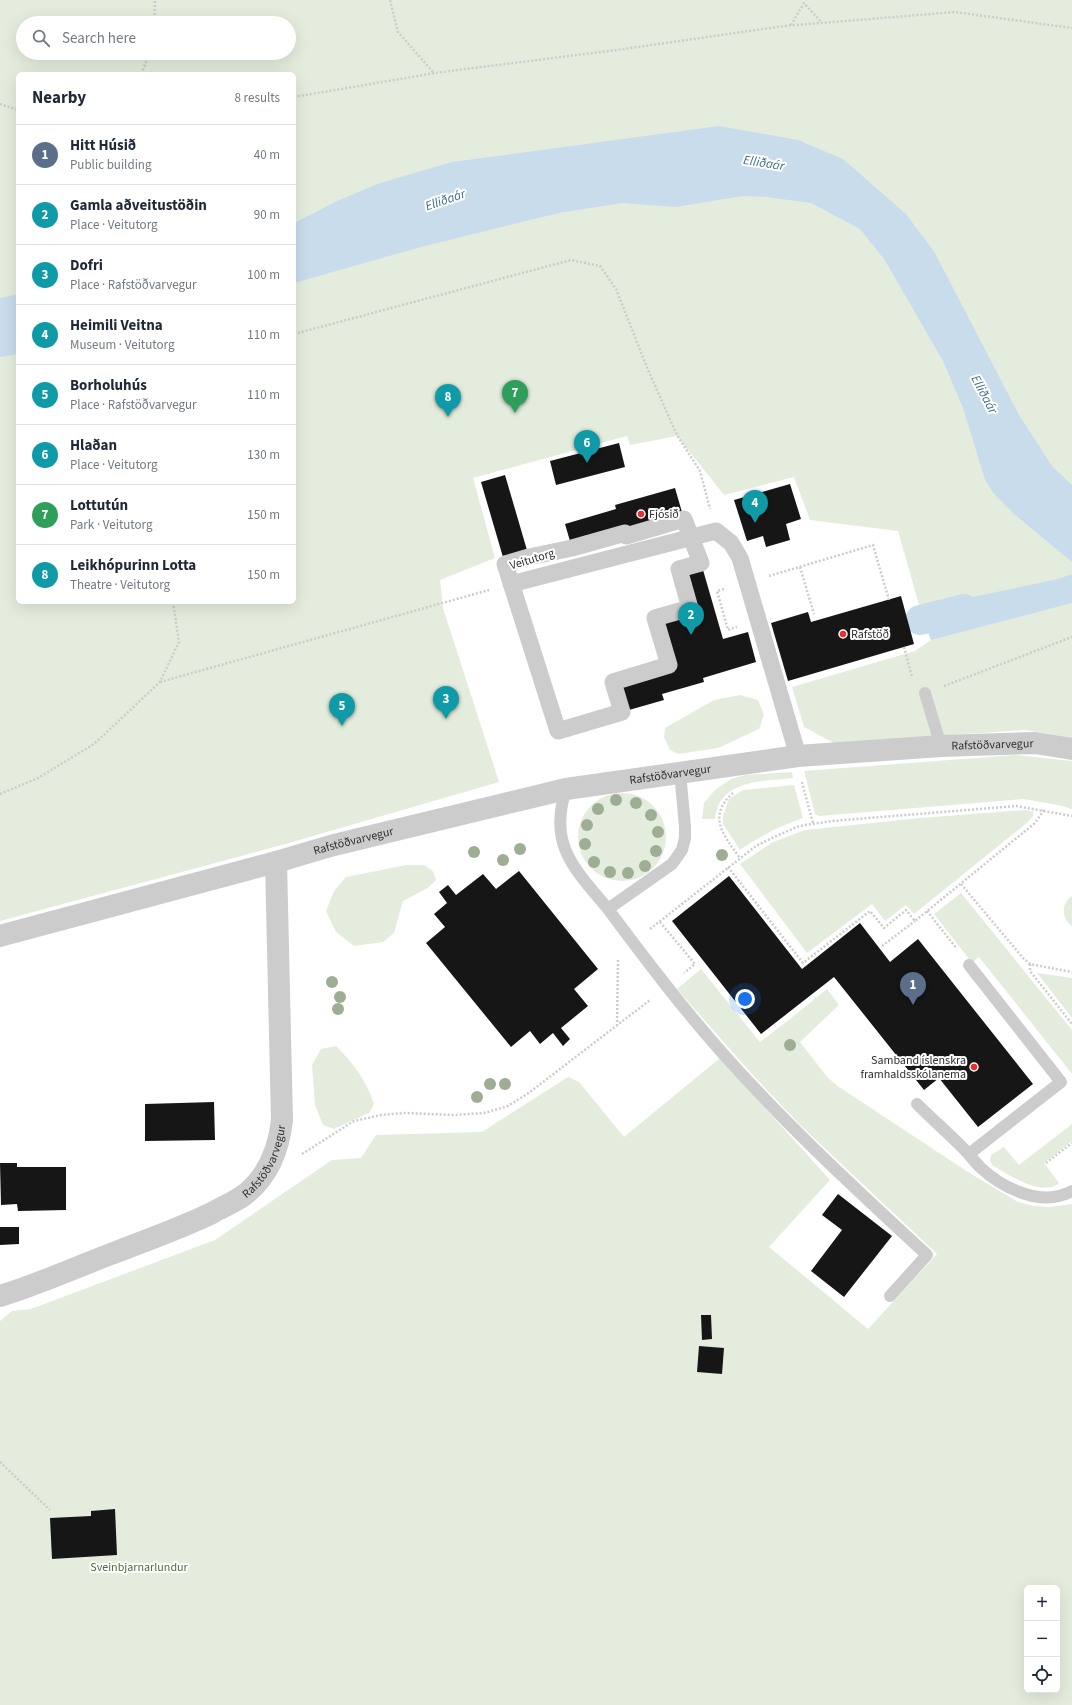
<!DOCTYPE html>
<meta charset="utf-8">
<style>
body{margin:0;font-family:"Source Sans 3",sans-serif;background:#f6f6f7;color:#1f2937}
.controls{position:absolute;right:12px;bottom:12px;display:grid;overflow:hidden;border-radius:6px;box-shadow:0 4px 16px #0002}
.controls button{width:36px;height:36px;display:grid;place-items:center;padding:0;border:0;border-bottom:1px solid #e0e1e3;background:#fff;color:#1f2937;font:20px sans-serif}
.you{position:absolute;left:745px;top:999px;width:14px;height:14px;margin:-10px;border:3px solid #fff;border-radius:50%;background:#1a73e8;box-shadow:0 0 0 6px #1a73e833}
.badge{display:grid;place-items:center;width:26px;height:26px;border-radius:50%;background:#e63133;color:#fff;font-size:13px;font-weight:700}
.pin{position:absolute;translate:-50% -33px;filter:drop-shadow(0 1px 2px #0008)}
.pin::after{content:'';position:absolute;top:21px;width:14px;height:12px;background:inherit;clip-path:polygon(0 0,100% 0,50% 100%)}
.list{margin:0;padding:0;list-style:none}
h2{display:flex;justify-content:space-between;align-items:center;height:52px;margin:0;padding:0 16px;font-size:17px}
h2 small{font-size:13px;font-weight:400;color:#747a83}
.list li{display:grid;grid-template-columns:26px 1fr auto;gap:12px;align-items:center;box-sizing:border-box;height:60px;padding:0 16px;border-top:1px solid #e0e1e3}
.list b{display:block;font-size:15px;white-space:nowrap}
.list p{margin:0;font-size:13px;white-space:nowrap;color:#747a83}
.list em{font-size:13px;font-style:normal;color:#747a83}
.icon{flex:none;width:22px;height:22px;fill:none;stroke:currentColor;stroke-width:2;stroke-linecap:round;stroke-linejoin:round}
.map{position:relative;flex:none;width:1072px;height:1705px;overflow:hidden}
.search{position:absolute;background:#fff;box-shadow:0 4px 16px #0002;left:16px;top:16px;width:280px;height:44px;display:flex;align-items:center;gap:10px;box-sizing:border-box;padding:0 14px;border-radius:22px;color:#747a83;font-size:15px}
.panel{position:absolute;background:#fff;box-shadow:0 4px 16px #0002;left:16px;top:72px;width:280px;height:532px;border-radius:6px}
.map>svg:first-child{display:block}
.green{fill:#e4eddd;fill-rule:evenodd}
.water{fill:#c9dcec}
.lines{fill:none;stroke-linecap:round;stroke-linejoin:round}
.canal{stroke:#c9dcec;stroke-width:30}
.building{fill:#161616}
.path{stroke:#ccc;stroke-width:2.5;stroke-dasharray:2 2;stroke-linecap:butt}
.service{stroke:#ccc;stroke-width:12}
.pedestrian{stroke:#ccc;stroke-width:17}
.minor{stroke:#ccc;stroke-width:22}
.tree{fill:#9eae94}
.poi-dot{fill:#e63133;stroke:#fff;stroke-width:1.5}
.labels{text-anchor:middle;stroke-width:4;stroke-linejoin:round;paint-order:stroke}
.poi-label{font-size:12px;fill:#2f2f2f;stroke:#fff;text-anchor:start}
.street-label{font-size:12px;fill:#2f2f2f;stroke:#fff}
.park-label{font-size:12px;fill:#4f6c3c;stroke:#fff}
.water-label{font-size:13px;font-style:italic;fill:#3c6b92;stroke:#fff}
</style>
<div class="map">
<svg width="1072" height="1705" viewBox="0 0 1072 1705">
<rect width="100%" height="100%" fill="#fff"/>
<path class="green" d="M 0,0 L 1072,0 L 1072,738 L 1026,730 L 834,743 L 804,727 L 792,687 L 915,651 L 931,640 L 920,608 L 898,531 L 810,520 L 794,477 L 724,495 L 677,436 L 630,445 L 627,436 L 473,478 L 495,558 L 440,580 L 443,608 L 499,782 L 289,843 L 0,921 ZM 23,23 L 289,23 L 289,53 L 23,53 ZM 18,74 L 294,74 L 294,602 L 18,602 Z
M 740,695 L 758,700 L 764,715 L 759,729 L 718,748 L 678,754 L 670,750 L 664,737 L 665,728 L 714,700 Z
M 1015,755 L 1072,761 L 1072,809 L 1058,805 L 1023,799 L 819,816 L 815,814 L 804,771 Z
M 792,772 L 793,778 C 769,781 733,779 719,804 C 717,808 716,814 715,819 L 702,819 L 704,803 L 715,790 L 731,779 L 745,775 Z
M 794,785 L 803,818 C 780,826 760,836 740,850 L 723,824 L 723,816 L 729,799 L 743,790 Z
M578 837a44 44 0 1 1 88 0a44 44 0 1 1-88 0Z
M 1025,810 L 1033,812 L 1033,816 L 1028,822 L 914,914 L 906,905 L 885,921 L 872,904 L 807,953 L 740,864 L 773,842 L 805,830 L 920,818 Z
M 406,865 L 424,865 L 433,871 L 436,880 L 428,888 L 403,901 L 394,933 L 383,942 L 354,946 L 336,932 L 326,911 L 334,891 L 346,877 Z
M 961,893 L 1072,1030 L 1072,1074 L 979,957 L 972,963 L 934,914 Z
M 1072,896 L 1072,926 C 1061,919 1061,903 1072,896 Z
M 701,969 L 760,1042 L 790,1019 L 827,989 L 839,1005 L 800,1042 L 828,1078 L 839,1087 L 968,1172 L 1018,1202 L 1034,1206 L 1050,1207 L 1072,1204 L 1072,1705 L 0,1705 L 0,1321 L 12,1311 L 31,1309 L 215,1240 L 332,1160 L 361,1158 L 376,1135 L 482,1132 L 568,1077 L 579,1082 L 624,1137 L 720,1058 L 830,1180 L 769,1247 L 868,1329 L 937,1254 L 800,1125 L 751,1073 L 677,989 ZM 1027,1588 L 1057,1588 L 1057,1690 L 1027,1690 Z
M 1037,973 L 1072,978 L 1072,1018 Z
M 336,1046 C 354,1064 366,1080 374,1104 L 369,1113 L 334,1129 L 323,1125 L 315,1105 L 312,1065 L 321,1049 Z
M 1072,1124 L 1072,1141 L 1044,1163 L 1059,1183 C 1041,1198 1008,1174 992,1165 L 990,1161 L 991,1155 L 1004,1147 L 1019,1165 Z"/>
<path class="water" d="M 719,126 L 798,140 L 843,159 L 906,214 L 935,253 L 1019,415 L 1052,466 L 1072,485 L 1072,562 L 1014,514 L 994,494 L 985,480 L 963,408 L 943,361 L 884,259 L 860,229 L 811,203 L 766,197 L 743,196 L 676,207 L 623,203 L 559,213 L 421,247 L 294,283 L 294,223 L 337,201 L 380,183 L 452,162 Z
M 18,294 L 18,354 L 0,357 L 0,298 Z
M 1072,574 L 1072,603 L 931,640 L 920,608 L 1058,579 Z"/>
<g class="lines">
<path class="canal" d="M 920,620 L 964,609"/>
</g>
<path class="building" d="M 619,443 L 625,467 L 556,485 L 550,461 Z
M 505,475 L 529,557 L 505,564 L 481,482 Z
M 790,484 L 801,519 L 786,524 L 790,540 L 766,547 L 763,536 L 747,541 L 734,500 Z
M 675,488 L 684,519 L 572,548 L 565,524 L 616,509 L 615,505 Z
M 701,563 L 723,639 L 748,632 L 756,662 L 703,678 L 704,682 L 662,694 L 664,700 L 622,712 L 613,682 L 669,665 L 655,618 L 690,608 L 679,569 Z
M 901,596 L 914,644 L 788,681 L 771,623 L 808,612 L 811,622 Z
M 519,871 L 598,969 L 574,989 L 588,1006 L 561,1028 L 570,1039 L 563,1046 L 553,1033 L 540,1044 L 530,1031 L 511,1047 L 426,943 L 445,927 L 434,914 L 447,903 L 439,892 L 448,885 L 456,895 L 483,874 L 496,889 Z
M 729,876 L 802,969 L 860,923 L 890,962 L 918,939 L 1033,1084 L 978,1127 L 939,1078 L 924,1090 L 834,977 L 761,1034 L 672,921 Z
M 214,1102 L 215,1140 L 145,1141 L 145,1104 Z
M 0,1163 L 17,1163 L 17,1167 L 66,1167 L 66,1210 L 18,1211 L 17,1204 L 1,1205 Z
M 838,1194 L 892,1236 L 844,1297 L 811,1271 L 842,1230 L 822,1215 Z
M 0,1227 L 19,1227 L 19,1244 L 0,1245 Z
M 701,1315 L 711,1315 L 712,1339 L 702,1340 Z
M 699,1346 L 724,1348 L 722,1374 L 697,1372 Z
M 115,1509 L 117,1555 L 52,1559 L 50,1518 L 91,1516 L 91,1511 Z"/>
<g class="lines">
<path class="path" d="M 390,0 L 398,32 L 434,73
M 154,23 L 155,0
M 791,25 L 804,3 L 822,23
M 141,74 L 150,53
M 294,97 L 435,73 L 624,49 L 784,26 L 955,12 L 1072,28
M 0,104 L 18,110
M 294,334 L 571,260 L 600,266 L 616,289 L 648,370 L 677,435 L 700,471 L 710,509
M 800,567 L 814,614
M 769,576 L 873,545 L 889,600
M 724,589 L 717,591 L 728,630 L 737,627
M 904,647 L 912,677
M 160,682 L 489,590
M 944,686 L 1072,637
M 802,782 L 813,823
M 733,793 C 707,816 723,835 740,858
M 0,794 L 38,778 L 94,744 L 160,682 L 179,642 L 173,602
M 728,867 L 803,963 L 870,911 L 884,928 L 906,910 L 915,921 L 1035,823 L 1044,810
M 961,884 L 1023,958 L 1030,964 L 1072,972
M 927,911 L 957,949
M 660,922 L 695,964 L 684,973
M 650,929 L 756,846 L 772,838 L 799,826 L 832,821 L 1016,806 L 1072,816
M 882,946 L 915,921
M 1030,964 L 1030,971 L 1072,1024
M 617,1026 L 618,959
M 302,1154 L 354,1121 L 381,1115 L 405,1113 L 454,1115 L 484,1113 L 508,1106 L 530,1092 L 650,1000
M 1046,1163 L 1072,1143
M 0,1462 L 50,1510"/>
<path class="service" d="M 925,693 L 941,746
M 566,789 C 548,845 574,868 608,909 L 672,864 L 682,850 L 685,838 L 685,827 L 680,772
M 608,909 C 648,963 689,1017 735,1067 C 795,1133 861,1194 927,1255 L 890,1296
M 969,965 L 1061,1082 L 969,1154
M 917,1104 C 932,1119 948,1133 963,1148 C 969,1154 974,1161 980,1167 C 1002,1188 1042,1208 1072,1191"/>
<path class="pedestrian" d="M 684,519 L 701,563 L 679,569 L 690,608 L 655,618 L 669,665 L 613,682 L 622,712 L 558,731 L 505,564 L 529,557 L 572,548 L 625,533 L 626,536 Z
M 511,584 L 716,531 L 731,543 L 740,558 L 798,756"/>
<g class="minor">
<path id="s1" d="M 0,936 L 276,862 L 334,845 L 566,789 L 798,756 L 941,746 L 1035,743 L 1072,749"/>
<path id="s2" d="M 0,1296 C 37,1285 74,1268 111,1254 C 144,1241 179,1229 212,1213 C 224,1206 238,1201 248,1192 C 270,1173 279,1147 282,1120 L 276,862"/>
</g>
</g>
<g class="tree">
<circle cx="616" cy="800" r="6"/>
<circle cx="636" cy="803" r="6"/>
<circle cx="598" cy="809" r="6"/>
<circle cx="651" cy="815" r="6"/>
<circle cx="587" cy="825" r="6"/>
<circle cx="658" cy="832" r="6"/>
<circle cx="585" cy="844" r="6"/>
<circle cx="520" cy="849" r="6"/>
<circle cx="656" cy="851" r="6"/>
<circle cx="474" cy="852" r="6"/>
<circle cx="722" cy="855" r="6"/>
<circle cx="503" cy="860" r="6"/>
<circle cx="594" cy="862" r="6"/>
<circle cx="645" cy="866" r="6"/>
<circle cx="610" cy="872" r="6"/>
<circle cx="628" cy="873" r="6"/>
<circle cx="332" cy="982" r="6"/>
<circle cx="340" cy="997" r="6"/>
<circle cx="338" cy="1009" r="6"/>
<circle cx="790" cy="1045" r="6"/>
<circle cx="490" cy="1084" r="6"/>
<circle cx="505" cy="1084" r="6"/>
<circle cx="477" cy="1097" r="6"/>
</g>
<g class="poi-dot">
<circle cx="641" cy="514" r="4"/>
<circle cx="843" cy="634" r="4"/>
<circle cx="974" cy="1067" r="4"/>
</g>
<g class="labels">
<g class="poi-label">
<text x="649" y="518">Fjósið</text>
<text x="851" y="638">Rafstöð</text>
<text x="966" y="1064" text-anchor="end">Samband íslenskra<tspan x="966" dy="14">framhaldsskólanema</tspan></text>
</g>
<g class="street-label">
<text transform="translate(532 559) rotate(-17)" y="4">Veitutorg</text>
<text dy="4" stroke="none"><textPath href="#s1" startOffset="1014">Rafstöðvarvegur</textPath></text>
<text dy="4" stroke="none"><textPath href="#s1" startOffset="690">Rafstöðvarvegur</textPath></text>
<text dy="4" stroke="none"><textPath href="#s1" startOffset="366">Rafstöðvarvegur</textPath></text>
<text dy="4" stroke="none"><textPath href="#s2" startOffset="305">Rafstöðvarvegur</textPath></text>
</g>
<g class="park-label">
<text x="139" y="1571">Sveinbjarnarlundur</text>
</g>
<g class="water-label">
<text transform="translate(764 162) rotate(9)" y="5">Elliðaár</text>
<text transform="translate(445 199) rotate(-19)" y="5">Elliðaár</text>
<text transform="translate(985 394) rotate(62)" y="5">Elliðaár</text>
</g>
</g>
</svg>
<div class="controls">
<button>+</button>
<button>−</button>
<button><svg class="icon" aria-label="locate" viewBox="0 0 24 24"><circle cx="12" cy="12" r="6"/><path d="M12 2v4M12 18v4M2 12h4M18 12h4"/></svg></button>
</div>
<div class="you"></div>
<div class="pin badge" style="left:913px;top:1005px;background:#5c6f8a">1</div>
<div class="pin badge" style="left:691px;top:635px;background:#0f9aa8">2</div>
<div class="pin badge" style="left:446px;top:719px;background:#0f9aa8">3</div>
<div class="pin badge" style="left:755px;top:523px;background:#0f9aa8">4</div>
<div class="pin badge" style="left:342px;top:726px;background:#0f9aa8">5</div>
<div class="pin badge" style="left:587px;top:463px;background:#0f9aa8">6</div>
<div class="pin badge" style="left:515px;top:413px;background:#2e9e5b">7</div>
<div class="pin badge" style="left:448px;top:417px;background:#0f9aa8">8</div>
<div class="search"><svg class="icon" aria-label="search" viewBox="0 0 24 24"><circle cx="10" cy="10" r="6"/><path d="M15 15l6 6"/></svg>Search here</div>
<section class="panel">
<h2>Nearby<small>8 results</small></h2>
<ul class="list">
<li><span class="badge" style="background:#5c6f8a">1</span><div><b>Hitt Húsið</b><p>Public building</p></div><em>40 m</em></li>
<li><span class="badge" style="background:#0f9aa8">2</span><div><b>Gamla aðveitustöðin</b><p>Place · Veitutorg</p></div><em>90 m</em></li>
<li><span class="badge" style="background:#0f9aa8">3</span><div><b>Dofri</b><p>Place · Rafstöðvarvegur</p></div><em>100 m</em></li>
<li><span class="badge" style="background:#0f9aa8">4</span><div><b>Heimili Veitna</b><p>Museum · Veitutorg</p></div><em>110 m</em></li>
<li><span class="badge" style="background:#0f9aa8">5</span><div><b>Borholuhús</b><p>Place · Rafstöðvarvegur</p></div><em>110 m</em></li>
<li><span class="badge" style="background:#0f9aa8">6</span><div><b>Hlaðan</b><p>Place · Veitutorg</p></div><em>130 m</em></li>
<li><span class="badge" style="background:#2e9e5b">7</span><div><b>Lottutún</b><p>Park · Veitutorg</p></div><em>150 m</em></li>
<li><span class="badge" style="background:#0f9aa8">8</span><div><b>Leikhópurinn Lotta</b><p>Theatre · Veitutorg</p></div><em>150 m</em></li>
</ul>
</section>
</div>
